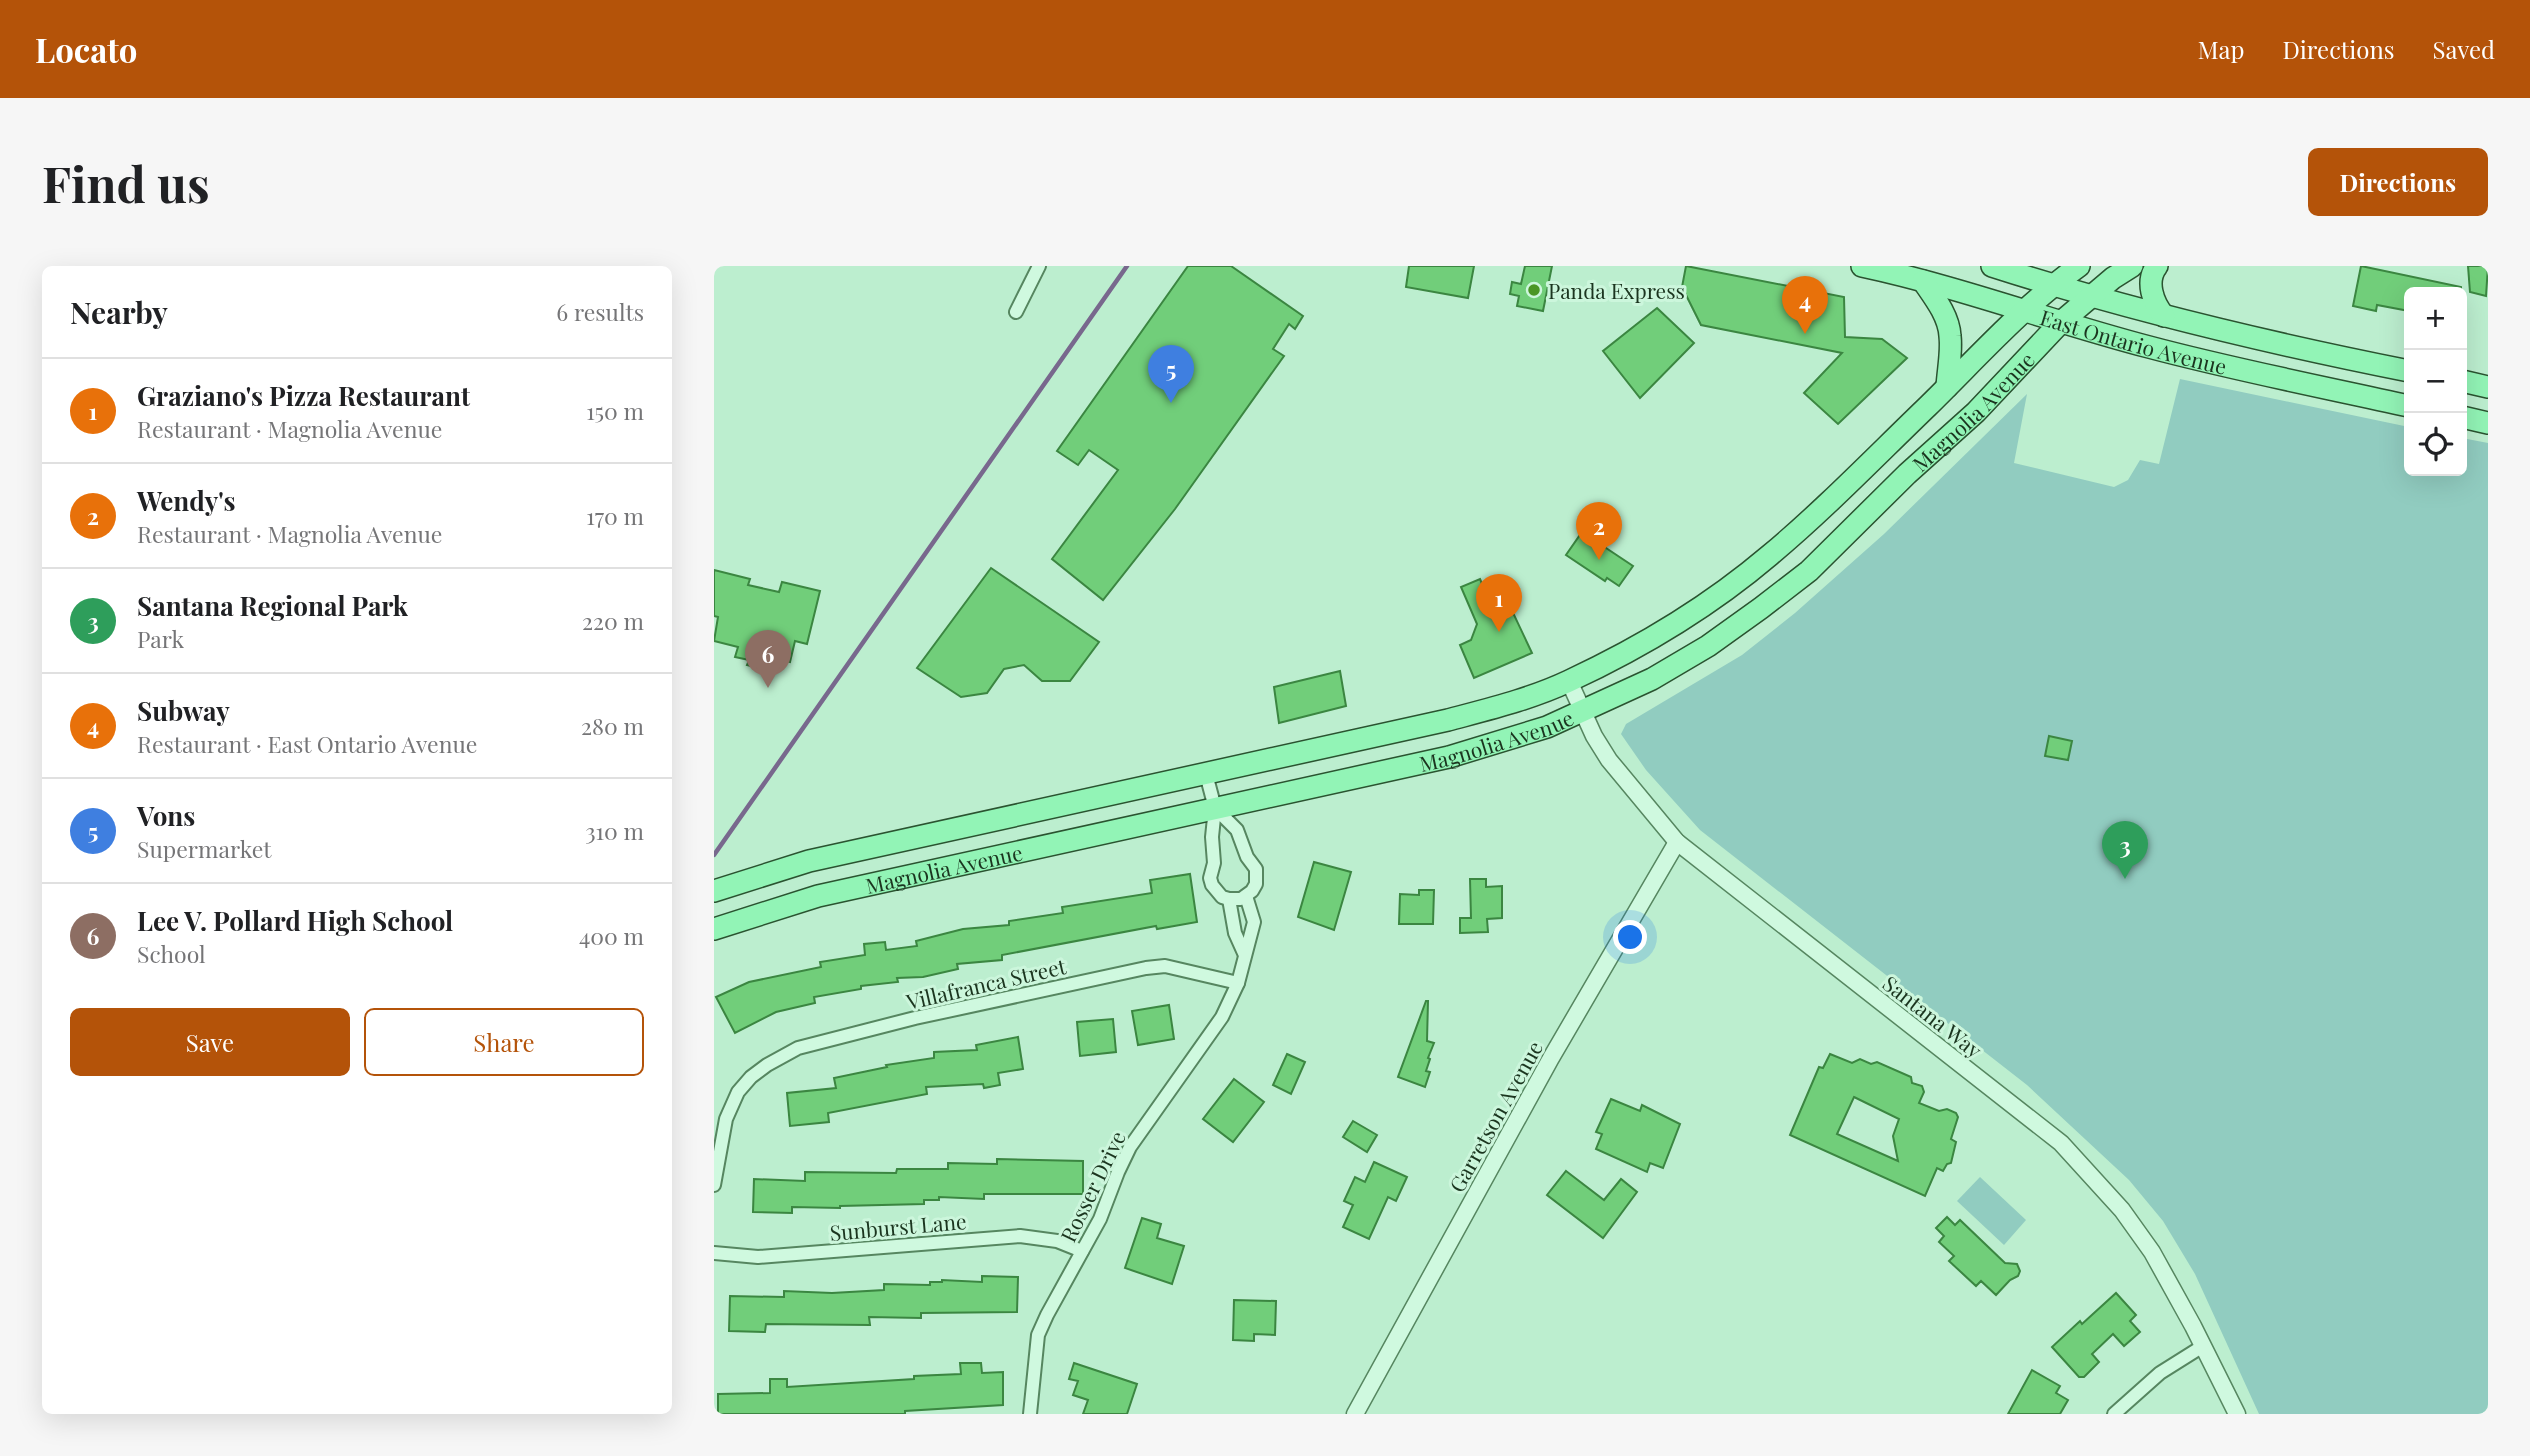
<!DOCTYPE html>
<html lang="en">
<head>
<meta charset="utf-8">
<style>
	:root { --surface:#fff; --page:#f6f6f6; --text:#202124; --muted:#757577; --line:#e0e0e0; --accent:#b45309 }
	body { margin:0; font-family:"Playfair Display",serif; background:var(--page); color:var(--text) }
	.controls { position:absolute; right:21px; top:21px; display:grid; overflow:hidden; border-radius:10px; box-shadow:0 7px 28px #0002 }
	.controls button { width:63px; height:63px; display:grid; place-items:center; padding:0; border:0; border-bottom:2px solid var(--line); background:var(--surface); color:var(--text); font:35px sans-serif }
	.you { position:absolute; left:917px; top:672px; width:24px; height:24px; margin:-18px; border:5px solid #fff; border-radius:50%; background:#1a73e8; box-shadow:0 0 0 10px #1a73e833 }
	.badge { display:grid; place-items:center; width:46px; height:46px; border-radius:50%; background:var(--accent); color:#fff; font-size:23px; font-weight:700 }
	.pin { position:absolute; translate:-50% -58px; filter:drop-shadow(0 2px 4px #0008) }
	.pin::after { content:''; position:absolute; top:37px; width:24px; height:21px; background:inherit; clip-path:polygon(0 0,100% 0,50% 100%) }
	.list { margin:0; padding:0; list-style:none }
	h2 { display:flex; justify-content:space-between; align-items:center; height:91px; margin:0; padding:0 28px; font-size:30px }
	h2 small { font-size:23px; font-weight:400; color:var(--muted) }
	.list li { display:grid; grid-template-columns:46px 1fr auto; gap:21px; align-items:center; box-sizing:border-box; height:105px; padding:0 28px; border-top:2px solid var(--line) }
	.list b { display:block; font-size:26px; white-space:nowrap }
	.list p { margin:0; font-size:23px; white-space:nowrap; color:var(--muted) }
	.list em { font-size:23px; font-style:normal; color:var(--muted) }
	.actions { display:flex; gap:14px; padding:21px 28px }
	.actions a { flex:1; padding:16px 0; border:2px solid var(--accent); border-radius:10px; text-align:center; font-size:24px; color:var(--accent) }
	.actions .main { background:var(--accent); color:#fff }
	.icon { flex:none; width:38px; height:38px; fill:none; stroke:currentColor; stroke-width:2; stroke-linecap:round; stroke-linejoin:round }
	.map { position:relative; flex:none; width:1774px; height:1148px; overflow:hidden; border-radius:10px }
	header { display:flex; align-items:center; gap:42px; box-sizing:border-box; height:98px; padding:0 35px; background:var(--accent); color:#fff }
	header strong { font-size:33px }
	nav { display:flex; gap:38px; margin-inline-start:auto; font-size:24px }
	.intro { display:flex; align-items:center; justify-content:space-between; box-sizing:border-box; height:168px; padding:0 42px }
	h1 { margin:0; font-size:49px }
	.button { padding:18px 32px; border-radius:10px; background:var(--accent); color:#fff; font-size:24px; font-weight:700 }
	main { display:flex; gap:42px; padding:0 42px }
	aside { flex:1; background:var(--surface); border-radius:10px; box-shadow:0 7px 28px #0002 }
	.map>svg:first-child { display:block }
	.green { fill:#91ccc0 }
	.lines { fill:none; stroke-linecap:round; stroke-linejoin:round }
	.stream { stroke:#78688d; stroke-width:4.5 }
	.building { fill:#71ce7a; stroke:#3b8641; stroke-width:2; fill-rule:evenodd }
	.minor-casing { stroke:#568660; stroke-width:16 }
	.tertiary-casing { stroke:#568660; stroke-width:19 }
	.primary-casing { stroke:#2a5330; stroke-width:24 }
	.minor { stroke:#cff9df; stroke-width:12 }
	.tertiary { stroke:#cff9df; stroke-width:16 }
	.primary { stroke:#92f4b6; stroke-width:21 }
	.poi-dot { fill:#4a9625; stroke:#ccf6dc; stroke-width:2.5 }
	.labels { text-anchor:middle; dominant-baseline:central; stroke-width:6; stroke-linejoin:round; paint-order:stroke }
	.poi-label { font-size:21px; fill:#1b351f; stroke:#ccf6dc; text-anchor:start }
	.street-label { font-size:21px; fill:#1b351f; stroke:#ccf6dc }
</style>
</head>
<body>
<header>
<strong>Locato</strong>
<nav><a>Map</a><a>Directions</a><a>Saved</a></nav>
</header>
<div class="intro"><h1>Find us</h1><a class="button">Directions</a></div>
<main>
<aside>
<h2>Nearby<small>6 results</small></h2>
<ul class="list">
<li><span class="badge" style="background:#e8710a">1</span><div><b>Graziano's Pizza Restaurant</b><p>Restaurant · Magnolia Avenue</p></div><em>150 m</em></li>
<li><span class="badge" style="background:#e8710a">2</span><div><b>Wendy's</b><p>Restaurant · Magnolia Avenue</p></div><em>170 m</em></li>
<li><span class="badge" style="background:#2e9e5b">3</span><div><b>Santana Regional Park</b><p>Park</p></div><em>220 m</em></li>
<li><span class="badge" style="background:#e8710a">4</span><div><b>Subway</b><p>Restaurant · East Ontario Avenue</p></div><em>280 m</em></li>
<li><span class="badge" style="background:#3f7fe0">5</span><div><b>Vons</b><p>Supermarket</p></div><em>310 m</em></li>
<li><span class="badge" style="background:#8d6e63">6</span><div><b>Lee V. Pollard High School</b><p>School</p></div><em>400 m</em></li>
</ul>
<div class="actions"><a class="main">Save</a><a>Share</a></div>
</aside>
<div class="map">
<svg width="1774" height="1148" viewBox="0 0 1774 1148">
	<rect width="100%" height="100%" fill="#bceecf"/>
	<!-- green -->
	<g class="green">
		<polygon points="1466,113 1695,161 1695,205 1748,205 1748,172 1774,177 1774,1148 1545,1148 1481,1008 1449,955 1415,914 1313,819 986,564 932,504 907,468 912,458 1028,389 1081,347 1170,268 1313,128 1300,197 1400,221 1414,214 1426,194 1445,198"/>
		<polygon points="1266,911 1312,954 1290,979 1243,935"/>
	</g>
	<g class="lines">
		<!-- stream -->
		<polyline class="stream" points="0,589 413,0"/>
	</g>
	<!-- building -->
	<g class="building">
		<polygon points="474,0 517,0 589,50 581,63 575,58 559,83 570,90 461,243 389,334 338,293 404,204 375,184 364,199 343,185"/>
		<polygon points="695,0 760,0 754,32 692,21"/>
		<polygon points="811,0 838,0 829,45 803,40 805,30 796,28 798,16 807,18"/>
		<polygon points="972,0 1130,31 1131,71 1168,73 1193,92 1124,158 1090,127 1128,87 987,59 968,21"/>
		<polygon points="1647,0 1747,21 1747,26 1695,26 1695,45 1663,39 1662,45 1639,40"/>
		<polygon points="1754,0 1774,0 1772,30 1756,26"/>
		<polygon points="943,42 980,77 926,132 889,85"/>
		<polygon points="868,266 919,300 905,320 893,312 891,315 852,289"/>
		<polygon points="277,302 385,376 356,415 328,415 310,399 290,403 273,427 247,431 203,402"/>
		<polygon points="0,304 36,313 34,319 65,326 68,316 106,325 93,378 81,375 76,396 49,389 46,402 33,399 35,394 21,391 24,381 0,375 4,351 0,350"/>
		<polygon points="766,313 777,340 793,334 818,387 760,412 746,379 757,374 763,358 747,321"/>
		<polygon points="626,405 632,440 565,457 560,421"/>
		<polygon points="1335,470 1358,475 1354,494 1331,490"/>
		<polygon points="600,596 637,606 620,664 584,651"/>
		<polygon points="476,608 483,656 443,663 442,660 288,689 288,694 243,698 244,703 209,711 183,712 184,716 147,720 147,723 100,731 101,737 62,746 21,767 2,731 35,716 107,701 106,696 151,689 150,678 171,676 172,684 203,680 202,675 249,663 295,659 295,655 349,647 348,641 438,627 436,614"/>
		<polygon points="756,613 772,613 772,621 788,620 788,652 773,653 774,666 746,667 746,652 757,652"/>
		<polygon points="705,624 720,624 719,658 685,658 686,628 705,629"/>
		<polygon points="712,735 714,735 713,775 720,777 714,792 716,793 712,805 716,806 711,821 684,811"/>
		<polygon points="455,739 460,773 424,779 418,745"/>
		<polygon points="399,753 402,786 366,790 363,756"/>
		<polygon points="304,771 309,803 284,807 286,819 270,822 269,818 212,821 213,828 114,847 115,856 76,860 73,827 122,822 120,812 173,801 172,799 220,792 220,786 263,784 262,779"/>
		<polygon points="573,788 591,796 577,828 559,819"/>
		<path d="M1116 788 1138 797 1146 793 1157 798 1163 796 1197 811 1198 817 1208 820 1210 826 1205 837 1225 845 1233 843 1242 847 1244 851 1237 873 1242 876 1237 897 1233 898 1229 905 1223 902 1211 930 1076 869 1105 801 1109 802ZM1140 831 1185 853 1179 870 1184 895 1123 868Z"/>
		<polygon points="520,813 550,836 519,876 489,853"/>
		<polygon points="897,833 926,845 928,839 966,858 949,902 936,897 933,906 882,883 888,868 882,866"/>
		<polygon points="639,855 663,869 653,886 629,871"/>
		<polygon points="283,893 369,895 369,928 270,928 270,933 225,931 225,934 210,934 210,938 126,940 126,942 78,941 78,947 39,946 40,913 91,915 91,906 182,907 183,903 234,903 234,897 283,898"/>
		<polygon points="660,896 693,911 682,935 674,931 655,973 629,961 639,939 630,935 641,911 651,916"/>
		<polygon points="852,905 890,934 907,913 923,926 889,972 833,929"/>
		<polygon points="1233,951 1241,959 1246,954 1291,997 1303,998 1306,1005 1304,1010 1296,1014 1282,1029 1267,1015 1262,1020 1235,995 1240,990 1225,976 1230,970 1222,962"/>
		<polygon points="428,952 447,958 443,972 470,980 458,1018 411,1002"/>
		<polygon points="268,1010 304,1011 303,1046 207,1047 207,1052 155,1051 156,1059 52,1058 51,1066 15,1065 16,1030 70,1031 70,1025 118,1027 170,1024 170,1018 216,1019 216,1016 228,1016 228,1014 268,1016"/>
		<polygon points="1402,1027 1422,1049 1416,1055 1426,1066 1410,1080 1399,1068 1378,1088 1385,1096 1370,1111 1365,1111 1338,1081 1366,1055 1368,1058"/>
		<polygon points="520,1034 562,1035 561,1069 540,1068 540,1075 519,1074"/>
		<polygon points="246,1097 267,1097 268,1107 289,1106 289,1139 191,1145 191,1148 4,1148 4,1128 56,1127 56,1113 73,1113 73,1121 200,1113 200,1110 247,1108"/>
		<polygon points="360,1097 423,1118 413,1148 369,1148 374,1134 359,1129 364,1115 355,1113"/>
		<polygon points="1318,1104 1346,1120 1342,1127 1354,1134 1346,1148 1294,1148"/>
	</g>
	<g class="lines">
		<defs>
			<g id="minor">
				<polyline points="302,46 325,0"/>
				<polyline points="492,508 501,542 498,571 500,597 496,612 498,619 508,631 515,633 527,633 538,625 542,618 542,603 533,591 523,564 501,542"/>
				<polyline points="515,633 521,667 530,687"/>
				<polyline points="0,919 12,853 24,826 37,811 53,799 84,782 201,752 432,702 451,700 524,717"/>
				<polyline points="0,987 44,991 306,970 343,975 368,985"/>
				<polyline points="316,1148 324,1069 333,1049 386,953 404,906 416,881 508,751 524,717 540,656 532,630"/>
				<polyline points="1400,1148 1446,1107 1489,1080"/>
			</g>
			<g id="tertiary">
				<polyline points="855,415 880,470 895,494 963,576 1347,877 1408,944 1438,986 1479,1060 1523,1148"/>
				<polyline points="641,1148 837,792 963,576"/>
			</g>
			<g id="primary">
				<path id="s1" d="M1148 0C1246 21 1339 56 1435 81 1521 104 1609 121 1695 140"/>
				<path d="M1278 0C1415 44 1554 77 1695 105"/>
				<path d="M1443 0C1431 15 1439 37 1450 50"/>
				<path d="M1209 15C1220 31 1235 50 1236 70 1238 86 1234 104 1233 121"/>
				<polyline points="1748,115 1774,121"/>
				<polyline points="1748,151 1774,157"/>
				<path d="M0 625 95 595 734 454C775 443 817 433 855 415 926 382 996 340 1056 289 1111 243 1162 190 1214 140 1263 92 1309 40 1365 0"/>
				<path id="s2" d="M0 663 104 630 735 491 833 461 938 413 994 380 1047 342 1095 305 1193 208 1262 146 1346 57 1399 12 1418 0"/>
			</g>
		</defs>
		<!-- minor casing -->
		<use href="#minor" class="minor-casing"/>
		<!-- tertiary casing -->
		<use href="#tertiary" class="tertiary-casing"/>
		<!-- primary casing -->
		<use href="#primary" class="primary-casing"/>
		<!-- minor -->
		<use href="#minor" class="minor"/>
		<!-- tertiary -->
		<use href="#tertiary" class="tertiary"/>
		<!-- primary -->
		<use href="#primary" class="primary"/>
	</g>
	<!-- markers -->
	<circle class="poi-dot" cx="820" cy="24" r="7"/>
	<g class="labels">
		<!-- poi labels -->
		<g class="poi-label">
			<text x="834" y="24">Panda Express</text>
		</g>
		<!-- street labels -->
		<g class="street-label">
			<text stroke="none"><textPath href="#s1" startOffset="282">East Ontario Avenue</textPath></text>
			<text stroke="none"><textPath href="#s2" startOffset="1393">Magnolia Avenue</textPath></text>
			<text stroke="none"><textPath href="#s2" startOffset="805">Magnolia Avenue</textPath></text>
			<text stroke="none"><textPath href="#s2" startOffset="238">Magnolia Avenue</textPath></text>
			<text transform="translate(272 717) rotate(-13)">Villafranca Street</text>
			<text transform="translate(1219 750) rotate(38)">Santana Way</text>
			<text transform="translate(781 850) rotate(-61)">Garretson Avenue</text>
			<text transform="translate(378 920) rotate(-64)">Rosser Drive</text>
			<text transform="translate(184 960) rotate(-5)">Sunburst Lane</text>
		</g>
	</g>
</svg>
<div class="controls">
<button>+</button>
<button>−</button>
<button><svg class="icon" aria-label="locate" viewBox="0 0 24 24"><circle cx="12" cy="12" r="6"/><path d="M12 2v4M12 18v4M2 12h4M18 12h4"/></svg></button>
</div>
<div class="you"></div>
<div class="pin badge" style="left:785px;top:366px;background:#e8710a">1</div>
<div class="pin badge" style="left:885px;top:294px;background:#e8710a">2</div>
<div class="pin badge" style="left:1411px;top:613px;background:#2e9e5b">3</div>
<div class="pin badge" style="left:1091px;top:68px;background:#e8710a">4</div>
<div class="pin badge" style="left:457px;top:137px;background:#3f7fe0">5</div>
<div class="pin badge" style="left:54px;top:422px;background:#8d6e63">6</div>
</div>
</main>
</body>
</html>
